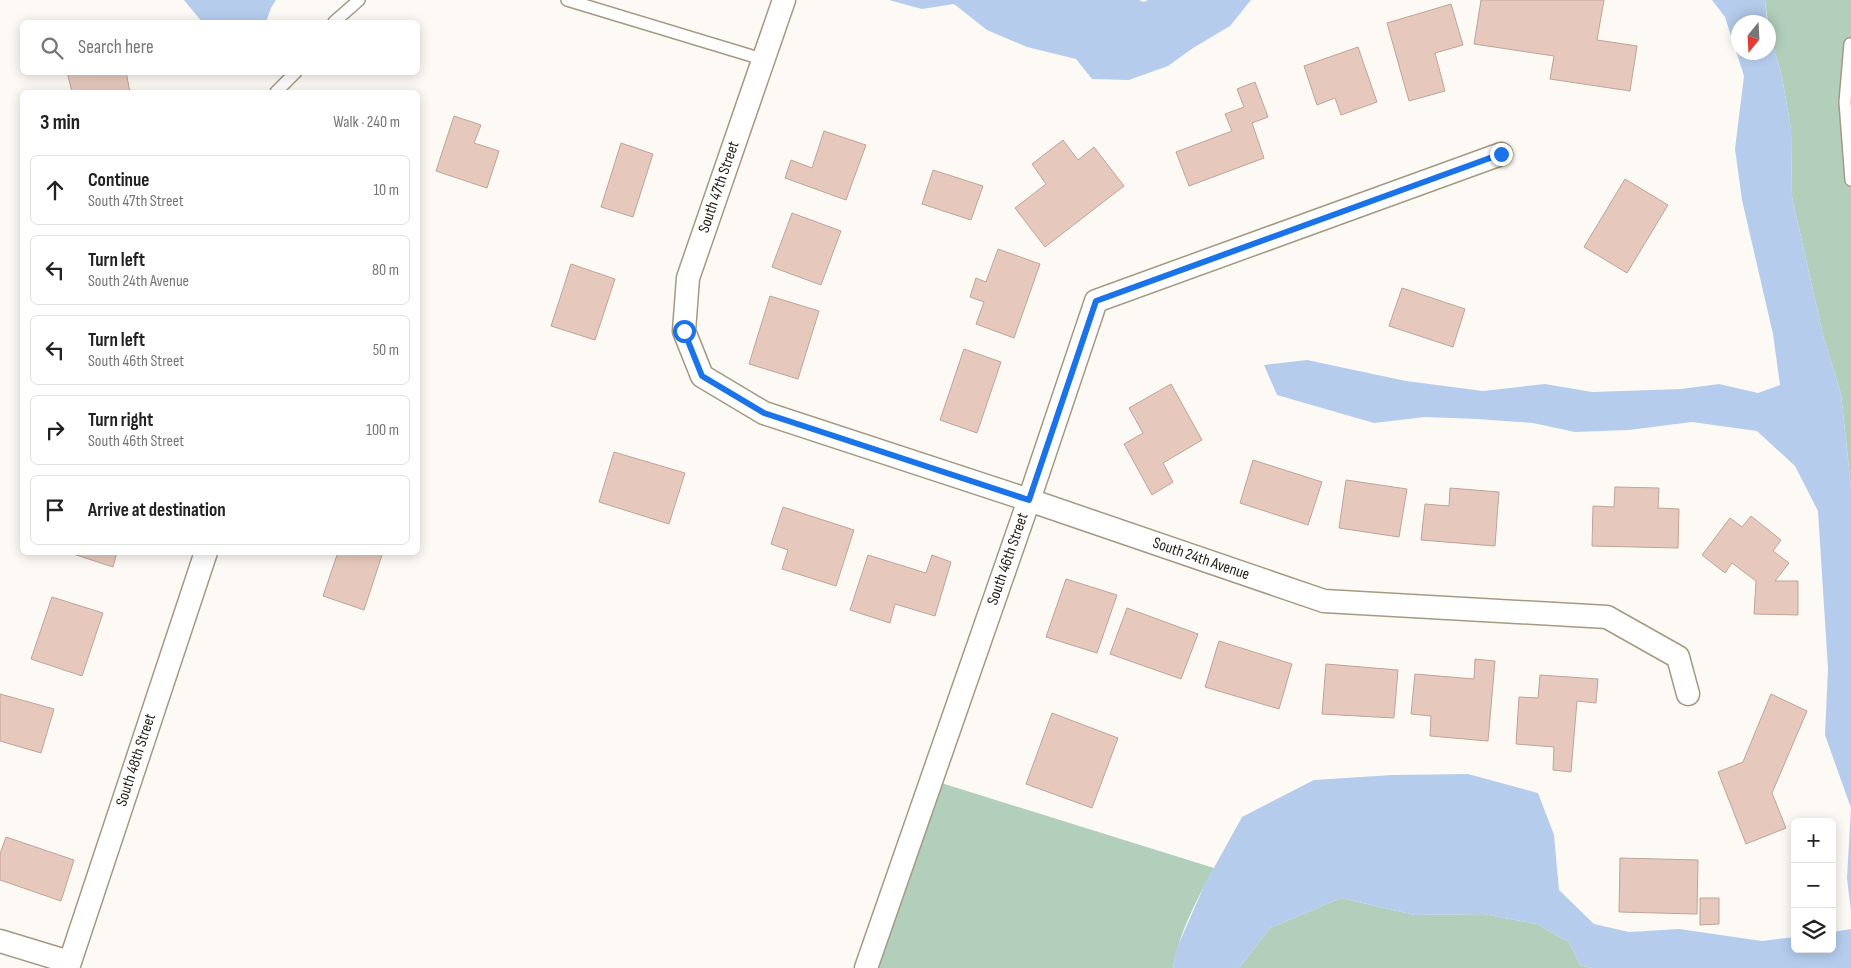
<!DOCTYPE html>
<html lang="en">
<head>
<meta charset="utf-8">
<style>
	:root { --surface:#fff; --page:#f6f6f6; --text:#222; --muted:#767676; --line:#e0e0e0 }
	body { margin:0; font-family:"Sofia Sans Condensed",sans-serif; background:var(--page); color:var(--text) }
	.controls { position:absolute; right:15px; bottom:15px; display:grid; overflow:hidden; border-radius:8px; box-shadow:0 2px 12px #0003 }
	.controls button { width:45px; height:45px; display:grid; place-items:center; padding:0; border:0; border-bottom:1px solid var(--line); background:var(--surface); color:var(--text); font:25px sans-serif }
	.compass { position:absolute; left:1731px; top:15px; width:45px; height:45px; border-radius:50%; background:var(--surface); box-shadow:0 2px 12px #0003; rotate:198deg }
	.stop { position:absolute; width:15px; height:15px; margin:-11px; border:4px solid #1a73e8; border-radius:50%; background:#fff }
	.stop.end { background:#1a73e8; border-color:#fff; box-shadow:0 1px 5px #0008 }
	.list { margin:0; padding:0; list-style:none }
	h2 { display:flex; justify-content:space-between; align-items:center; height:65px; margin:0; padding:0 20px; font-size:21px }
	h2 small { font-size:16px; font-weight:400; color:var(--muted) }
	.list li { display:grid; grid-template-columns:32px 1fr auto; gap:15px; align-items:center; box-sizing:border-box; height:70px; margin:0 10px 10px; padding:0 10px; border:1px solid var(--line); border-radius:8px }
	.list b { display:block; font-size:19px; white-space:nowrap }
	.list p { margin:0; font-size:16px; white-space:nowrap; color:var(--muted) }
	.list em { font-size:16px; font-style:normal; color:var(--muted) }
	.icon { flex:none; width:28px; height:28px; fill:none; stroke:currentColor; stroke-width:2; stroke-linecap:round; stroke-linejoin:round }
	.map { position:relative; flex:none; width:1851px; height:968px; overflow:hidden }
	.search { position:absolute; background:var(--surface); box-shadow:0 2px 12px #0003; left:20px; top:20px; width:400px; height:55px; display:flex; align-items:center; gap:12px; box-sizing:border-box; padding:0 18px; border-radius:8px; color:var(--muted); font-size:19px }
	.panel { position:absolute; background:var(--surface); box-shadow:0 2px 12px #0003; left:20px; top:90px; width:400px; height:465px; border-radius:8px }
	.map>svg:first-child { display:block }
	.green { fill:#b2cfbc }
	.water { fill:#b5cced }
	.building { fill:#e6c9bc; stroke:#bfa396 }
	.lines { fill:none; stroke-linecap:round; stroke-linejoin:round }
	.lane-casing { stroke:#a69981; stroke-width:14 }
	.street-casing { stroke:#a69981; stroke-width:25 }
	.lane { stroke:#fff; stroke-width:11 }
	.street { stroke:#fff; stroke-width:22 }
	.route { stroke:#1a73e8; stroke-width:6 }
	.labels { text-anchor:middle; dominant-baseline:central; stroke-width:4.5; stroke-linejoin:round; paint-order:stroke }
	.street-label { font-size:16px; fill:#241f15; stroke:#fff }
</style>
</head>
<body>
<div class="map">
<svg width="1851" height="968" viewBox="0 0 1851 968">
	<rect width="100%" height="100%" fill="#fdfaf5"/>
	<!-- green -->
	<g class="green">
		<polygon points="1765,0 1851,0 1851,487 1841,394 1823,335 1792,197 1791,129 1782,77 1769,31"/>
		<path d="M935 781 1214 868C1198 897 1178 935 1173 968H872Z"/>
		<polygon points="1341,898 1415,915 1483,914 1537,924 1569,942 1580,965 1591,968 1239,968 1270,928"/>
	</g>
	<!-- water -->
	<g class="water">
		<polygon points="184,0 276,0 271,8 266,22 202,22"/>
		<polygon points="889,0 1139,0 1144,2 1148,0 1251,0 1230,26 1193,48 1168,66 1129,80 1092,79 1076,59 1027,47 987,30 954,4 922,9"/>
		<polygon points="1712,0 1765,0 1767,22 1738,22 1738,52 1768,52 1769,31 1782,77 1791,129 1792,197 1823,335 1841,394 1851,487 1851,912 1847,878 1851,808 1825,735 1828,669 1818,511 1795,466 1757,431 1692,422 1629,430 1575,432 1533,423 1477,419 1425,417 1374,423 1277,395 1264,365 1307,360 1406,381 1483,391 1545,384 1592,392 1681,389 1719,384 1758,393 1780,385 1773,334 1742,200 1735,149 1744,76 1725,17"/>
		<polygon points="1468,774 1538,793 1554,835 1559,890 1594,924 1629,932 1679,929 1762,941 1795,937 1795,949 1832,949 1832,932 1851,929 1851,968 1591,968 1580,965 1569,942 1537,924 1483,914 1415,915 1341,898 1270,928 1239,968 1173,968 1176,950 1205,884 1242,817 1314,780 1392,775"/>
	</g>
	<!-- building -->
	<g class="building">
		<polygon points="1481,0 1604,0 1597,40 1637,46 1630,91 1550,79 1554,56 1474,44"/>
		<polygon points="1451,4 1463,45 1435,53 1445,91 1409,101 1387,23"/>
		<polygon points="1358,47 1377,102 1341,115 1335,98 1317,105 1304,66"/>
		<polygon points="67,72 126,72 130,92 72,92"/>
		<polygon points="1255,82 1268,117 1252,123 1264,158 1189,186 1176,152 1232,131 1225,114 1244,107 1237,89"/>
		<polygon points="454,116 481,125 474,143 499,151 487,188 436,171"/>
		<polygon points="824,131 866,145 846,200 785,178 791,160 812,168"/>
		<polygon points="1063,140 1078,160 1094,147 1124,186 1045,247 1015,208 1046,184 1032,164"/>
		<polygon points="621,143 653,154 633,217 601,207"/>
		<polygon points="933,170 983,186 971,220 922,204"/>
		<polygon points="1625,179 1668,205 1627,273 1584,247"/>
		<polygon points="792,213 841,231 821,285 772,267"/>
		<polygon points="998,249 1040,264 1014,338 976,324 984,302 970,297 976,278 986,282"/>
		<polygon points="571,264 615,279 595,340 551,326"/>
		<polygon points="1402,288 1465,309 1453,347 1389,326"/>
		<polygon points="770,296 819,311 798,379 749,364"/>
		<polygon points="964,349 1001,362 977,433 940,420"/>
		<polygon points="1171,384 1202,440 1163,463 1173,482 1152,495 1124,444 1143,433 1129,408"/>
		<polygon points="614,452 685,473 669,524 599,502"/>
		<polygon points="1253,460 1322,482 1308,525 1240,503"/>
		<polygon points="1346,480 1407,489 1399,537 1339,528"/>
		<polygon points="1615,487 1659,488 1658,508 1679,509 1678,548 1592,546 1593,506 1614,507"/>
		<polygon points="1450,488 1499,492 1495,546 1421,540 1425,504 1449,506"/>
		<polygon points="783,507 854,530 836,586 782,569 788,550 771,544"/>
		<polygon points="1751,516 1781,540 1773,551 1789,563 1775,581 1798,581 1798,615 1754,614 1756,581 1732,563 1725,573 1702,555 1730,518 1742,527"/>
		<polygon points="67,552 117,552 113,567"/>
		<polygon points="338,552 383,552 364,610 323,596"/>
		<polygon points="868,555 926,573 932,555 951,562 935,616 895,604 890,623 850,610"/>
		<polygon points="1066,579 1117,595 1097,653 1046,637"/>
		<polygon points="52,597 103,613 82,676 31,659"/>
		<polygon points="1127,608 1198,634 1181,679 1110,654"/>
		<polygon points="1219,641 1292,664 1279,709 1205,687"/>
		<polygon points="1475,659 1495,661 1488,741 1430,736 1431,716 1411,714 1415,674 1474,679"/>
		<polygon points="1326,664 1398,670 1394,718 1322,714"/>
		<polygon points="1540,675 1598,679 1596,703 1577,701 1571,772 1553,770 1554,747 1516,744 1519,697 1538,698"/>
		<polygon points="0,694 54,709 41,753 0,741"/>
		<polygon points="1771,694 1807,711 1772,793 1786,828 1746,844 1718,772 1743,762"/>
		<polygon points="1052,713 1118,738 1092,808 1026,784"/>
		<polygon points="6,837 74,860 61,901 0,880 0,854"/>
		<polygon points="1620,858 1698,860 1697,914 1619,912"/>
		<polygon points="1700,898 1719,898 1719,924 1700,925"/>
	</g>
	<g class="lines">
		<defs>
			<g id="lane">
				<polyline points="567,0 762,59"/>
				<polyline points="334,22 359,0"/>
				<polyline points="1850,44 1845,102 1851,180"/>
				<polyline points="276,92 296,72"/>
			</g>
			<g id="street">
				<polyline points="784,0 688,278 684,331 702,376 764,413 1029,500 1324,601 1607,617 1678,657 1688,694"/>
				<polyline points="0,941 69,962"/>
				<polyline points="68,968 206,552"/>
				<polyline points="866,968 1029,500 1096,301 1501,154"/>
			</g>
		</defs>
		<!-- lane casing -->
		<use href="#lane" class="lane-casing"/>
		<!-- street casing -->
		<use href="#street" class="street-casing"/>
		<!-- lane -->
		<use href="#lane" class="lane"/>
		<!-- street -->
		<use href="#street" class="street"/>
	</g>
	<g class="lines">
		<!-- route -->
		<polyline class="route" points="684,331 702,376 764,413 1029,500 1096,301 1501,154"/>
	</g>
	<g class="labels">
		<!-- street labels -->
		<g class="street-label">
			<text transform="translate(719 187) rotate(-71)">South 47th Street</text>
			<text transform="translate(1008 559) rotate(-71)">South 46th Street</text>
			<text transform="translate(1201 559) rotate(19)">South 24th Avenue</text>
			<text transform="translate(136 760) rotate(-72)">South 48th Street</text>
		</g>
	</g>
</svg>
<div class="controls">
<button>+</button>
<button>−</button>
<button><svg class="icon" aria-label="layers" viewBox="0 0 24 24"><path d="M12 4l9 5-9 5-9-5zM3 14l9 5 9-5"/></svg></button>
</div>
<svg class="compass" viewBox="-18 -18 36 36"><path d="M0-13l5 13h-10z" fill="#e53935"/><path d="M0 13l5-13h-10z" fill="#767676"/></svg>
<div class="stop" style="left:684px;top:331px"></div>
<div class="stop end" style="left:1501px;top:154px"></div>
<div class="search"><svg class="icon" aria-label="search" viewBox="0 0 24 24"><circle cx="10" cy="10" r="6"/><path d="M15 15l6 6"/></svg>Search here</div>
<section class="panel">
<h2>3 min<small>Walk · 240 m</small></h2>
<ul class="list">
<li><svg class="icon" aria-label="ahead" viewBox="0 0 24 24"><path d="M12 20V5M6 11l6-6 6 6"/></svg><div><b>Continue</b><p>South 47th Street</p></div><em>10 m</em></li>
<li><svg class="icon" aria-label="left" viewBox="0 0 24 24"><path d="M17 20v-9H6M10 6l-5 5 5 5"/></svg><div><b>Turn left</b><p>South 24th Avenue</p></div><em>80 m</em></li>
<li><svg class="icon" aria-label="left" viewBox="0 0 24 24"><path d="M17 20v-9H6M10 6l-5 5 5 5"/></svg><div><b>Turn left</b><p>South 46th Street</p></div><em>50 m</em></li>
<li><svg class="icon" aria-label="right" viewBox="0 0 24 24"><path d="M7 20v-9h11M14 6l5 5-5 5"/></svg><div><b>Turn right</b><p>South 46th Street</p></div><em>100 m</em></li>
<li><svg class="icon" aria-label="arrive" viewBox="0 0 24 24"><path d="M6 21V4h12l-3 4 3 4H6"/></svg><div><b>Arrive at destination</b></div></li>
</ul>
</section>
</div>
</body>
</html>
